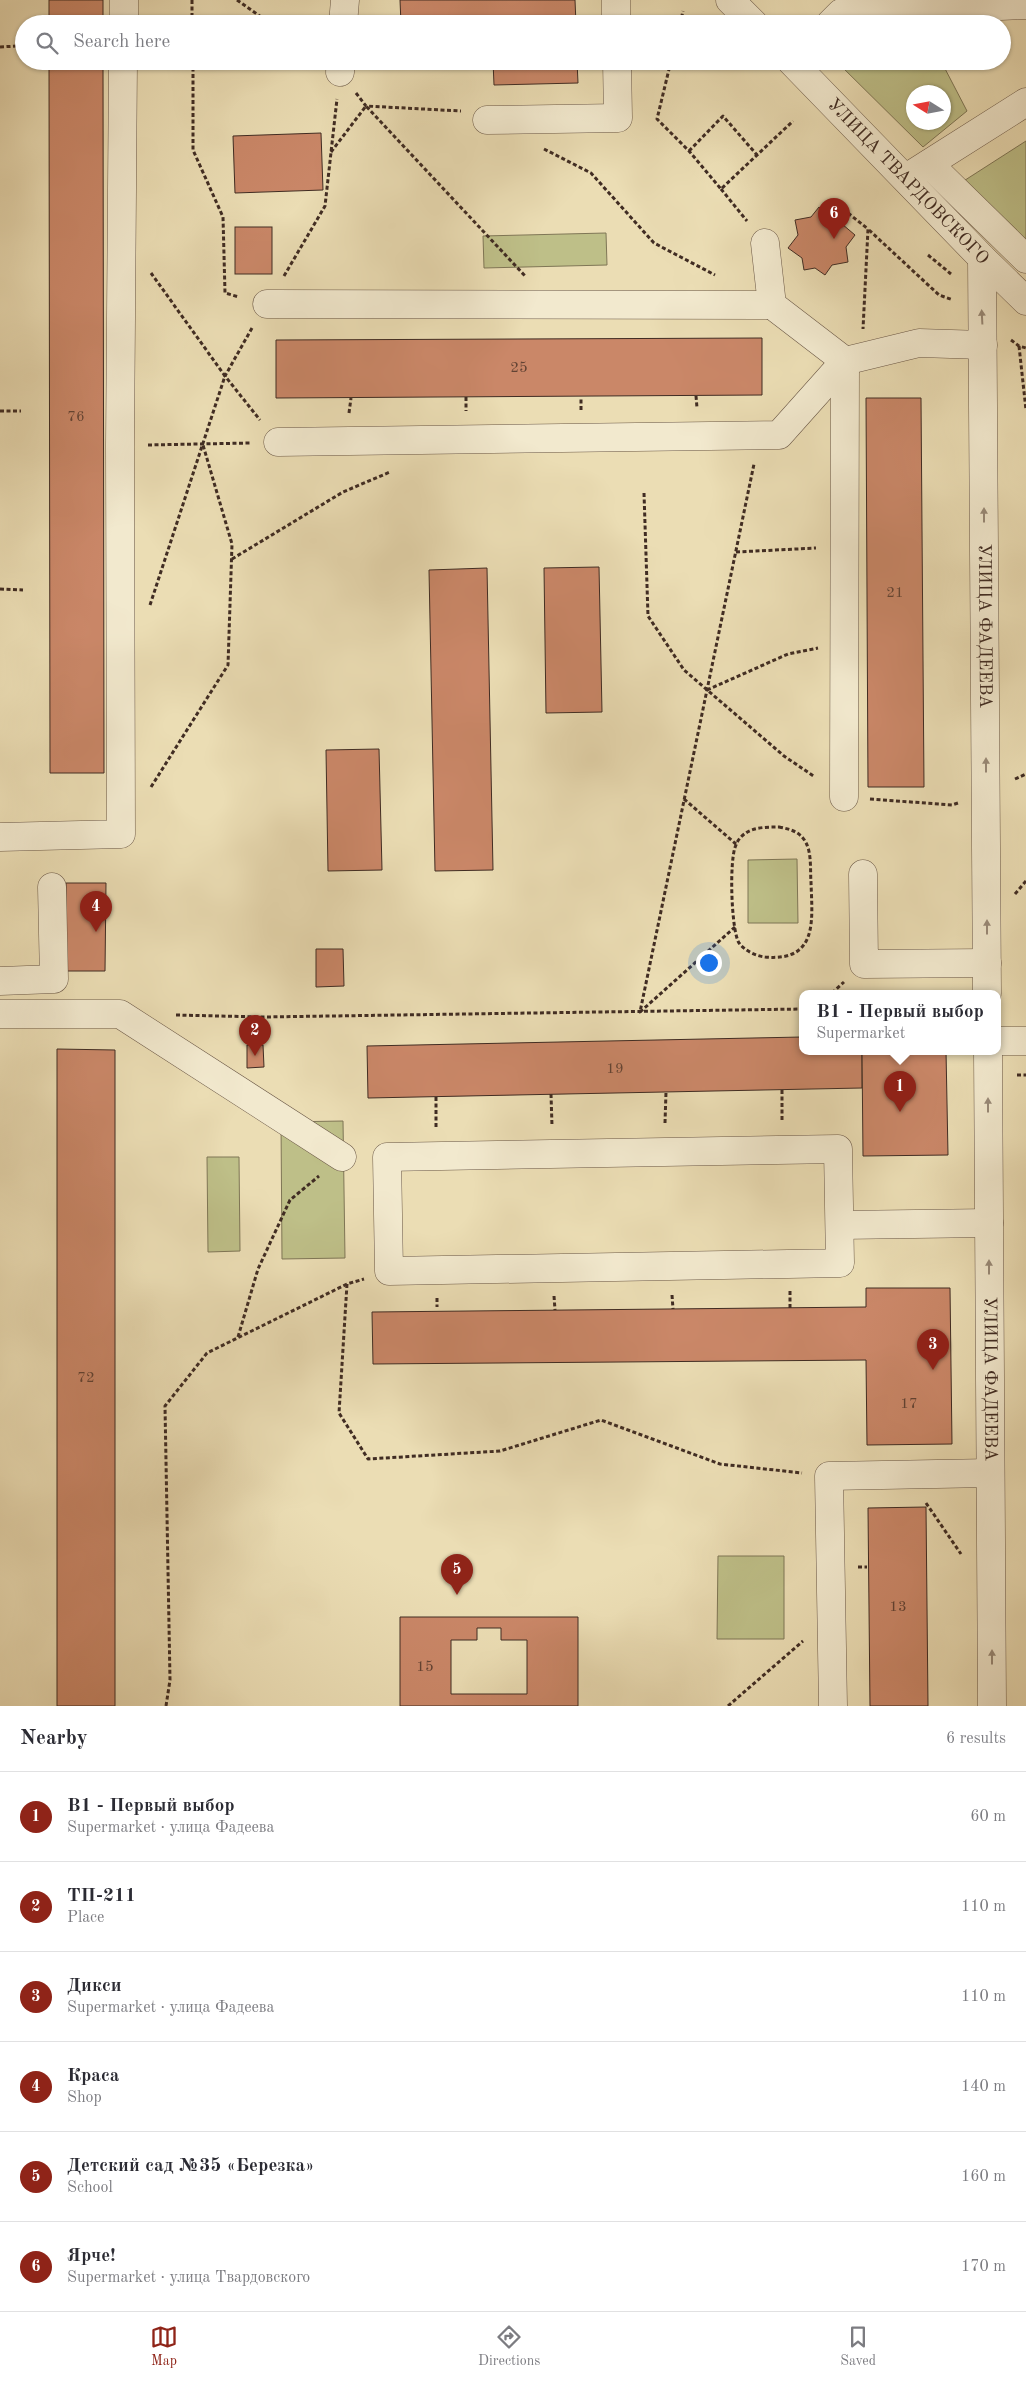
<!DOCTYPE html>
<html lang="en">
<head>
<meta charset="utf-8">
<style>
	:root { --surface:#fff; --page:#f2f2f3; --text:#2b2b33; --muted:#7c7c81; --line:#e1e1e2; --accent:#8f2418 }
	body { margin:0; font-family:"Old Standard TT",serif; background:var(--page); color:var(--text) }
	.compass { position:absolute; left:906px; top:85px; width:45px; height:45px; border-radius:50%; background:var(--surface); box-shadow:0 1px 4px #0004; rotate:281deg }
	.you { position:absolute; left:708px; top:962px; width:18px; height:18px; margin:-12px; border:4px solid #fff; border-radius:50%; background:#1a73e8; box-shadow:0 0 0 8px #1a73e833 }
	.badge { display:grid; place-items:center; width:32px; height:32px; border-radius:50%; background:var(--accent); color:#fff; font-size:16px; font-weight:700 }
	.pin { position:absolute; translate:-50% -41px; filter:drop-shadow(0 1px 2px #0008) }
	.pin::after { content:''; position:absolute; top:26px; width:18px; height:15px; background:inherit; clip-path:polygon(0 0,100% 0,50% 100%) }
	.popup { position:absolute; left:799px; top:990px; width:202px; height:65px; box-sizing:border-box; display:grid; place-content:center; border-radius:10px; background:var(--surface); filter:drop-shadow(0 1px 4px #0005); font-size:16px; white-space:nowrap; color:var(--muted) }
	.popup b { font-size:19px; color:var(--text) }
	.popup::after { content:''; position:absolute; left:50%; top:100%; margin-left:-10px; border:10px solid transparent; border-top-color:var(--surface) }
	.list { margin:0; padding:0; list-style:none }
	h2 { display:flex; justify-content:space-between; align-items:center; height:65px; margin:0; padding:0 20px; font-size:21px }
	h2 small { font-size:16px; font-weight:400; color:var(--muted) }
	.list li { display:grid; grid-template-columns:32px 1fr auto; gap:15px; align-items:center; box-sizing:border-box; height:90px; padding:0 20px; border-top:1px solid var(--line) }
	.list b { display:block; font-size:19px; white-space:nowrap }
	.list p { margin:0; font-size:16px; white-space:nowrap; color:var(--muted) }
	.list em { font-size:16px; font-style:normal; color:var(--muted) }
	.icon { flex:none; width:28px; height:28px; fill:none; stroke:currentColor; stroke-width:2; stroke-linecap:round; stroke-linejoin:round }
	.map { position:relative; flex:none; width:1026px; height:1706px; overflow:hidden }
	.search { position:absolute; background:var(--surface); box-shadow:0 1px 4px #0004; left:15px; right:15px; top:15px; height:55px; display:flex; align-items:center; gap:12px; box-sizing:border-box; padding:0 18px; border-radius:28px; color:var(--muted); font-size:19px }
	.sheet { height:605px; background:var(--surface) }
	nav { display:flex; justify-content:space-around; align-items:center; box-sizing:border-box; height:70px; border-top:1px solid var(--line); background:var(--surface); font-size:14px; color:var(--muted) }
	nav a { display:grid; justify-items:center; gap:2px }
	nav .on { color:var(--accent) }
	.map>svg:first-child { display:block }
	.green { fill:#bebf88; stroke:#7f7656; fill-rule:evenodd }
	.building { fill:#ca8768; stroke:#402c23; fill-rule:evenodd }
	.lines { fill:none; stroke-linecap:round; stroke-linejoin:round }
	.minor-casing { stroke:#6b5847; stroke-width:29 }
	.path { stroke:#402c23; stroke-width:3; stroke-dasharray:4 2.5; stroke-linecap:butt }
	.minor { stroke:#f2e9ce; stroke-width:28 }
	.oneway { fill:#998a78 }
	.labels { text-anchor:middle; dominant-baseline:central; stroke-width:5; stroke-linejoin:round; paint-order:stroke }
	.number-label { font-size:15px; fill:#624334 }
	.street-label { font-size:18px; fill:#402c23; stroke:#f2e9ce }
</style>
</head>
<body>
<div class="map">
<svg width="1026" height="1706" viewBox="0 0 1026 1706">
	<rect width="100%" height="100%" fill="#ebddb4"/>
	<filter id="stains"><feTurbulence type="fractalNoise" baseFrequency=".004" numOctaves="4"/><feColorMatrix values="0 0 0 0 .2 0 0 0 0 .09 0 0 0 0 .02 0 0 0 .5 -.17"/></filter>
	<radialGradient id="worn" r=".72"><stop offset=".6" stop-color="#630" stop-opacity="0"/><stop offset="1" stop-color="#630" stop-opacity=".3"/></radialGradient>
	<!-- green -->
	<g class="green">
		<path d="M836 61H941L967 111 923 147ZM944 92V122H914V92Z"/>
		<polygon points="1026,141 1026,252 959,184"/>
		<polygon points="606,233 607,265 484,268 483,236"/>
		<polygon points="797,859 798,923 748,923 748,860"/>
		<polygon points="343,1121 345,1258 282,1259 281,1122"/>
		<polygon points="207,1157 239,1157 240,1251 208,1252"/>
		<polygon points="718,1556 784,1556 784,1639 717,1639"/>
	</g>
	<!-- building -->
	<g class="building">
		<rect x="49" y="0" width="54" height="24"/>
		<polygon points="400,0 575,0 576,24 401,24"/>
		<polygon points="49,61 103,61 104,773 50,773"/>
		<polygon points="493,61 577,61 578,83 494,85"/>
		<polygon points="321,133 323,190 235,193 233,136"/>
		<polygon points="819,207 828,214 839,212 842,224 855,235 846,247 848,262 832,265 825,275 815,268 804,270 802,258 788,248 798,235 795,220 811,217"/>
		<rect x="235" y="227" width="37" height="47"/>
		<polygon points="762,338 762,395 276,398 276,340"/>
		<polygon points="866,398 921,398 924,787 868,787"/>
		<polygon points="599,567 602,712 546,713 544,568"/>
		<polygon points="487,568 493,870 435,871 429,570"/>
		<polygon points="379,749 382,870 328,871 326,750"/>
		<polygon points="66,883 106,883 105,971 66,971"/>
		<polygon points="316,949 343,949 344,986 316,987"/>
		<polygon points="802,1037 802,1051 862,1051 862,1088 368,1098 367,1046"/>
		<polygon points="247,1045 263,1045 264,1067 247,1068"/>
		<polygon points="57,1049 115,1050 115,1706 57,1706"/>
		<polygon points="862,1051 946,1051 948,1155 863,1156"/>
		<polygon points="866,1288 950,1288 952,1444 867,1445 866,1360 373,1364 372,1312 866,1307"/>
		<polygon points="926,1507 928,1706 870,1706 868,1508"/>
		<path d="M400 1617H578V1706H400ZM477 1628H501V1640H527V1694H451V1640H477Z"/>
	</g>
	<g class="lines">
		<defs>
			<g id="minor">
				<polyline points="616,0 616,24"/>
				<polyline points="730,0 754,24"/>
				<polyline points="124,24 124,0"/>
				<polyline points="343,24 345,0"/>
				<polyline points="830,24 841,13 1026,5"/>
				<path id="s1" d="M791 61 982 258 1026 301"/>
				<polyline points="340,72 341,61"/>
				<polyline points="487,120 618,118 617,61"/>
				<polyline points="929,164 1026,259"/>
				<polyline points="906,178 1026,102"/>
				<polyline points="765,243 772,305 845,361 844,797"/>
				<path id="s2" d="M982 258 987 993"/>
				<polyline points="267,304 772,305"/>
				<polyline points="278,442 779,435 845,361 919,343 983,345"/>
				<polyline points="0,837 121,834 120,446 123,61"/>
				<polyline points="863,874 864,964 987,963"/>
				<polyline points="0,981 54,979 52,887"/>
				<polyline points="0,1014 120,1014 342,1157"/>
				<polyline points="998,1041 1026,1041"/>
				<path id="s3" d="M988 1051 992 1706"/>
				<polygon points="838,1149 840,1263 389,1271 387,1157"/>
				<polyline points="840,1225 989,1223"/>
				<polyline points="833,1706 829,1476 990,1473"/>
			</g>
		</defs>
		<!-- minor casing -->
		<use href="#minor" class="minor-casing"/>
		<!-- path -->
		<g class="path">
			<polyline points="192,0 192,24"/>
			<polyline points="237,0 271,24"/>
			<polyline points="680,24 683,11"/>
			<polyline points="0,47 17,46"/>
			<polyline points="193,61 193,150 223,217 225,293 239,297"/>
			<polyline points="671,61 657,119 689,151 721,189 793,121"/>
			<polyline points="356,93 366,106 461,111"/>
			<polyline points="544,149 591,173 654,243 715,275"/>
			<polyline points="689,151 723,116 757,155"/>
			<polyline points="331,152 366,106 526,277"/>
			<polyline points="721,189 747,221"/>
			<polyline points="848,213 868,229 863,329"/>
			<polyline points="869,230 939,295 953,300"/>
			<polyline points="928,255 951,274"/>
			<polyline points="284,276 325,206 337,99"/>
			<polyline points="252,328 225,376 260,420"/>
			<polyline points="1011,340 1019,346 1026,348"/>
			<polyline points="1019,346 1026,410"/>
			<polyline points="696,396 697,408"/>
			<polyline points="466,397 466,411"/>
			<polyline points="581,410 581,397"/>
			<polyline points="0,411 21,411"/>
			<polyline points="349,413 351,398"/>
			<polyline points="148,445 250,443"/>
			<polyline points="644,493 648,616 684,670 784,756 815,777"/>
			<polyline points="736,552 816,548"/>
			<polyline points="232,559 343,492 390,472"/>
			<polyline points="0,589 23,590"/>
			<polyline points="150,605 225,376 151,273"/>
			<polyline points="707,690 788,654 818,648"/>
			<polyline points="1015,779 1026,774"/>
			<polyline points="151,787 228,665 232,544 203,445"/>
			<polyline points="684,799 736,844"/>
			<polyline points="870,799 952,805 958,803"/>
			<path d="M779 827C789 829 799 831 805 841 812 852 810 870 811 882 812 919 819 962 765 957 756 956 745 951 739 943 731 930 729 858 736 845 737 841 742 835 746 833 754 827 768 827 779 827Z"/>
			<polyline points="1015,894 1026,881"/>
			<polyline points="735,927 640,1012 754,464"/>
			<polyline points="832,993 844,982"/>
			<polyline points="176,1015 263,1017 802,1009"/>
			<polyline points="1017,1075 1026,1075"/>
			<polyline points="782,1090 782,1122"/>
			<polyline points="551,1094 552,1126"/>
			<polyline points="436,1097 436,1128"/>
			<polyline points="665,1123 666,1092"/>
			<polyline points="347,1284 339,1413 368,1459 500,1451 601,1420 720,1464 802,1473"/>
			<polyline points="790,1291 790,1308"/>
			<polyline points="672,1295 673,1309"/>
			<polyline points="554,1296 555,1310"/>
			<polyline points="437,1298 437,1307"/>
			<polyline points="238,1337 258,1269 290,1200 319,1176"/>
			<polyline points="926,1503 961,1554"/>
			<polyline points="858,1567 867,1567"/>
			<polyline points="166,1706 170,1680 165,1406 207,1353 347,1284 364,1279"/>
			<polyline points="728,1706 803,1641"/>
		</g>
		<!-- minor -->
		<use href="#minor" class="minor"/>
	</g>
	<!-- one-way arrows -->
	<defs><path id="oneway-solid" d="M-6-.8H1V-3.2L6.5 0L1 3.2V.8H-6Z" transform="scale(1.25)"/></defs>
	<g class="oneway">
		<use href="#oneway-solid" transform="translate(982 317) rotate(-93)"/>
		<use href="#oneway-solid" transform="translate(984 515) rotate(-90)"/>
		<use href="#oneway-solid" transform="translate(986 765) rotate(-90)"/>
		<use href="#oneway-solid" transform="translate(987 927) rotate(-90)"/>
		<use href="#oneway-solid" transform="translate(988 1105) rotate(-90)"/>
		<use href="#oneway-solid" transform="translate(989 1267) rotate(-90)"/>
		<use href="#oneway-solid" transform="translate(992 1657) rotate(-90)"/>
	</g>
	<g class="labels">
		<!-- number labels -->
		<g class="number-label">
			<text x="519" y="368">25</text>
			<text x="76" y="417">76</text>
			<text x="895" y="593">21</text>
			<text x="615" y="1069">19</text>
			<text x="86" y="1378">72</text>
			<text x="909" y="1404">17</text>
			<text x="898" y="1607">13</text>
			<text x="425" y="1667">15</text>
		</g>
		<!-- street labels -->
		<g class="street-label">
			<text stroke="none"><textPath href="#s1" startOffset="168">УЛИЦА ТВАРДОВСКОГО</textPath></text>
			<text stroke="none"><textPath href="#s2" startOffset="368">УЛИЦА ФАДЕЕВА</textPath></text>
			<text stroke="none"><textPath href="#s3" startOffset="328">УЛИЦА ФАДЕЕВА</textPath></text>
		</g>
	</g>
	<rect width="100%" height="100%" filter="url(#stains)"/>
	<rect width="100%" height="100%" fill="url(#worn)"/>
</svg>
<svg class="compass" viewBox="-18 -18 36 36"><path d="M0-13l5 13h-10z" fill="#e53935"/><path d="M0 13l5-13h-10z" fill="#7c7c81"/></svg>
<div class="you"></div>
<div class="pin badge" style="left:900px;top:1112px">1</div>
<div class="popup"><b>В1 - Первый выбор</b>Supermarket</div>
<div class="pin badge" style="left:255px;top:1056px">2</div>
<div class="pin badge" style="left:933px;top:1370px">3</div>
<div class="pin badge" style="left:96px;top:932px">4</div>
<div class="pin badge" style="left:457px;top:1595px">5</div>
<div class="pin badge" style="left:834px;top:239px">6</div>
<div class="search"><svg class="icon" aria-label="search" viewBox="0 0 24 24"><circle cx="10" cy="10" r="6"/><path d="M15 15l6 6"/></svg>Search here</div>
</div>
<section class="sheet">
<h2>Nearby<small>6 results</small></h2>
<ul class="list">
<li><span class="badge">1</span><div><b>В1 - Первый выбор</b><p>Supermarket · улица Фадеева</p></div><em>60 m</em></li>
<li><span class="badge">2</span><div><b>ТП-211</b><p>Place</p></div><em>110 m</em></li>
<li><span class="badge">3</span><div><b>Дикси</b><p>Supermarket · улица Фадеева</p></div><em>110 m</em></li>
<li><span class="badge">4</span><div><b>Краса</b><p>Shop</p></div><em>140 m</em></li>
<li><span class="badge">5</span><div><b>Детский сад №35 «Березка»</b><p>School</p></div><em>160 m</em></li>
<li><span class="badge">6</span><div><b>Ярче!</b><p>Supermarket · улица Твардовского</p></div><em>170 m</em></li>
</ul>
</section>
<nav>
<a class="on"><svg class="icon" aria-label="map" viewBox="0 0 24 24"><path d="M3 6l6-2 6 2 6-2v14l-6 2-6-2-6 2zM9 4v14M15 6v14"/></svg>Map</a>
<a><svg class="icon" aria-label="directions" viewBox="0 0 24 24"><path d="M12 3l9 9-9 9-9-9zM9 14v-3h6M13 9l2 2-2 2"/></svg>Directions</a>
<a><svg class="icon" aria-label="saved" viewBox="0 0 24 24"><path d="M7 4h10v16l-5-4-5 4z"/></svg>Saved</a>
</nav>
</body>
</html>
